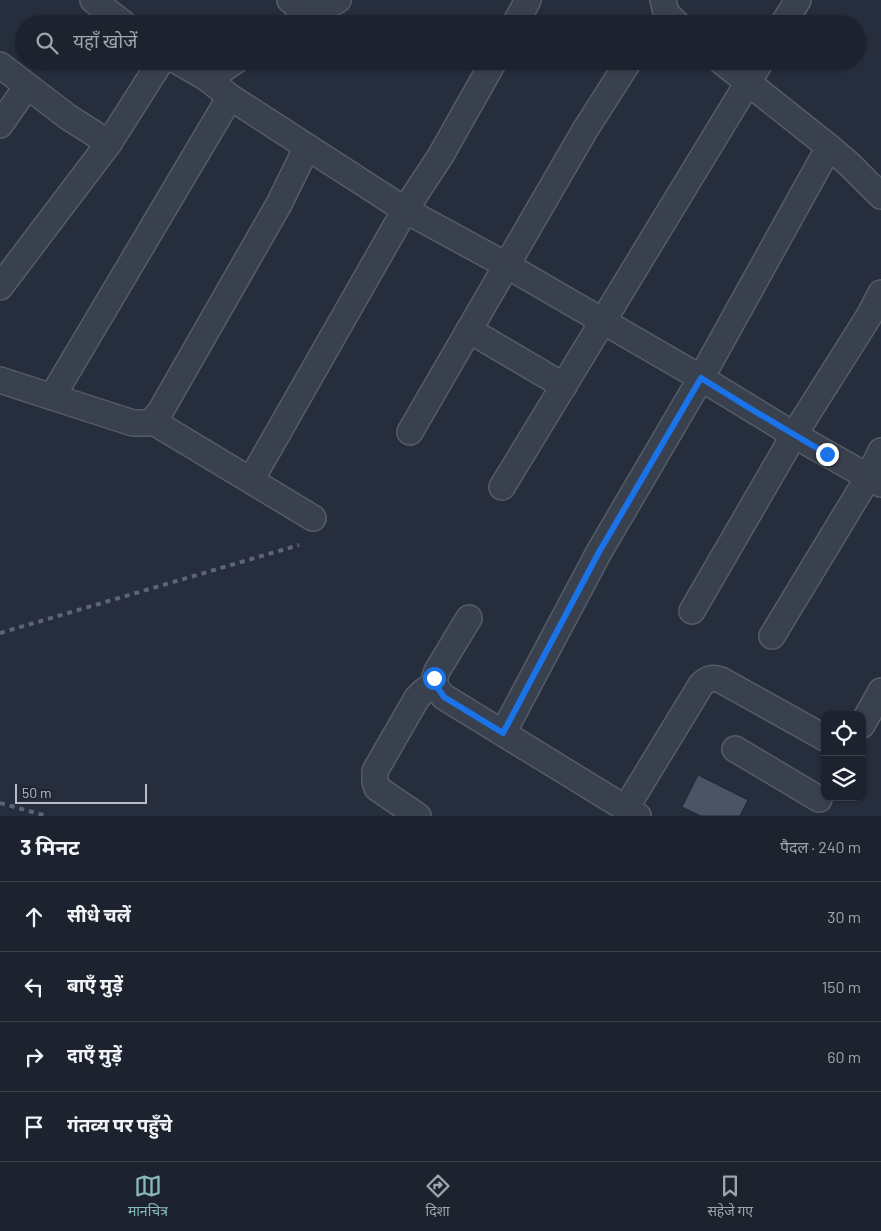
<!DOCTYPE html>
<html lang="hi">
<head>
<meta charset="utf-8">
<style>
	:root { --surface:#1c222e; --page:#292f3a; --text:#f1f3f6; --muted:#a0a4aa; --line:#3a3f4a; --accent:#8bbbb9 }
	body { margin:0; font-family:Barlow,"Noto Sans Devanagari",sans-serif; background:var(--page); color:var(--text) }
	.controls { position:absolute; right:15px; bottom:15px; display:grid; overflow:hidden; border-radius:10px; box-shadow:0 1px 4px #0004 }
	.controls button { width:45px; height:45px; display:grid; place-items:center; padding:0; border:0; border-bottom:1px solid var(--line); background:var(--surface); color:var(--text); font:25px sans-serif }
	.scale { position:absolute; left:15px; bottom:12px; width:132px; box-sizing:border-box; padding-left:5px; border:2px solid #b7bcc9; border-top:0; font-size:14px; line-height:18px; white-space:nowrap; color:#b7bcc9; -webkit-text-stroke:4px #1f2633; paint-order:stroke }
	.stop { position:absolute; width:15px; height:15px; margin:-11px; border:4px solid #1a73e8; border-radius:50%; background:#fff }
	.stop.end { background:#1a73e8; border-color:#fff; box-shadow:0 1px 5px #0008 }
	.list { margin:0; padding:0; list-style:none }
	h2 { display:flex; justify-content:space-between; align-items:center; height:65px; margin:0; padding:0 20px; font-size:21px }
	h2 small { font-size:16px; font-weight:400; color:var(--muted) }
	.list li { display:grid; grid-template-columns:32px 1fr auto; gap:15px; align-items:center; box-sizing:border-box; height:70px; padding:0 20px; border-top:1px solid var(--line) }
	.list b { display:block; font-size:19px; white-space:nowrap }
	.list em { font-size:16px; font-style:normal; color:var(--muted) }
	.icon { flex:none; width:28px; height:28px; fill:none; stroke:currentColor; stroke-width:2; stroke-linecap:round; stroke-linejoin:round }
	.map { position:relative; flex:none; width:881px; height:816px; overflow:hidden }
	.search { position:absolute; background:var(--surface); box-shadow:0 1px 4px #0004; left:15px; right:15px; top:15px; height:55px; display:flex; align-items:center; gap:12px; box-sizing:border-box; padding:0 18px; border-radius:28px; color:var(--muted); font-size:19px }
	.sheet { height:345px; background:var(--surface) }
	nav { display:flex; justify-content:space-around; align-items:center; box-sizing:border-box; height:70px; border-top:1px solid var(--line); background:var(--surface); font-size:14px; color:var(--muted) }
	nav a { display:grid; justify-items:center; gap:2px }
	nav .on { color:var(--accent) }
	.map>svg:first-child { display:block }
	.building { fill:#4b5364; stroke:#212835 }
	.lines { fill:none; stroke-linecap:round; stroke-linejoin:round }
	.minor-casing { stroke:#555c69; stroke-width:28 }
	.minor { stroke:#3a414e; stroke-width:25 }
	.rail { stroke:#5d6475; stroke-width:4; stroke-dasharray:5 5; stroke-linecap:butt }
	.route { stroke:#1a73e8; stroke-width:6 }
</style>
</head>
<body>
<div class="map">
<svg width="881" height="816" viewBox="0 0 881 816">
	<rect width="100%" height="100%" fill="#262e3e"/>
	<!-- building -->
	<polygon class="building" points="698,775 748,800 740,816 701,816 682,807"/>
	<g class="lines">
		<defs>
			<g id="minor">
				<polyline points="93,0 124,24"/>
				<polyline points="290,0 309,15"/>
				<polyline points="663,0 666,13 677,24"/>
				<polyline points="295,24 338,0"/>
				<polyline points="515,24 528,0"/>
				<polyline points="783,24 798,0"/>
				<polyline points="177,61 208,79 230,97 405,210 506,265 701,378 794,435 881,484"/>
				<polyline points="721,61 829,147 849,164 881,196"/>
				<polyline points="0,65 68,117 109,143"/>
				<polyline points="208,79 235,61"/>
				<polyline points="0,125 27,86"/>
				<polyline points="0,287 109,143 161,61"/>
				<polyline points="469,330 564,386"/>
				<polyline points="0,380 133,423 147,423 152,421 160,412 279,204 307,147"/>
				<polyline points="52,397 230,97"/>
				<polyline points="152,421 313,518"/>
				<polyline points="410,432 585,130 629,61"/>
				<polyline points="251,480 405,210 441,155 494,61"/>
				<polyline points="502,487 761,61"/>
				<polyline points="692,611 794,435 869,316 881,293"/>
				<path d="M469 618 437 671C432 682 436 689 444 697L638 816"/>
				<polyline points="772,636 869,476 881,451"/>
				<polyline points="862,725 881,691"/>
				<polyline points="503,733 599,552 701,378 829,147"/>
				<polyline points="735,749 819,799"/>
				<path d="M626 808 701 685C708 678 712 677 721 680L825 738"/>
				<polyline points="418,816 377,788 375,782 375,771 417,698 424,691 435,684"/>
			</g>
		</defs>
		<!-- minor casing -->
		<use href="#minor" class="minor-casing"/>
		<!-- minor -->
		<use href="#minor" class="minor"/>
		<!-- rail -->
		<g class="rail">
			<polyline points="0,633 299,545"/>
			<polyline points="0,803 47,816"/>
		</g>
	</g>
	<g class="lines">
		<!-- route -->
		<polyline class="route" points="434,678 435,684 444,697 503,733 599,552 701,378 751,409 827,454"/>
	</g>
</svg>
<div class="controls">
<button><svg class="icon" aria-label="locate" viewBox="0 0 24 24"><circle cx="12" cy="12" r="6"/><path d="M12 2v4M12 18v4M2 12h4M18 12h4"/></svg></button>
<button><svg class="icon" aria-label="layers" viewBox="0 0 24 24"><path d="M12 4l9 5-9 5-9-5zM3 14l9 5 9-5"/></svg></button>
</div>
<div class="scale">50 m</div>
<div class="stop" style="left:434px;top:678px"></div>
<div class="stop end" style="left:827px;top:454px"></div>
<div class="search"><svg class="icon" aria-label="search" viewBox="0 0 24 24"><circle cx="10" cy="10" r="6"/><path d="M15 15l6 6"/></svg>यहाँ खोजें</div>
</div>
<section class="sheet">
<h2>3 मिनट<small>पैदल · 240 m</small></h2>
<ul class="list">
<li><svg class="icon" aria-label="ahead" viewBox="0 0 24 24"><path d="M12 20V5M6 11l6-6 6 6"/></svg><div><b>सीधे चलें</b></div><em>30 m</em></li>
<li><svg class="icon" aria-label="left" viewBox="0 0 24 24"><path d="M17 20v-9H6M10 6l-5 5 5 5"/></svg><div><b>बाएँ मुड़ें</b></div><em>150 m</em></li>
<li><svg class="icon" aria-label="right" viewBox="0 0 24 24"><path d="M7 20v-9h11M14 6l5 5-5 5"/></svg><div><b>दाएँ मुड़ें</b></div><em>60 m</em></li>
<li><svg class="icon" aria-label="arrive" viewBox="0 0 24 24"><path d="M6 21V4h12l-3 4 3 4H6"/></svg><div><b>गंतव्य पर पहुँचे</b></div></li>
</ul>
</section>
<nav>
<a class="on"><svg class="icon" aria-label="map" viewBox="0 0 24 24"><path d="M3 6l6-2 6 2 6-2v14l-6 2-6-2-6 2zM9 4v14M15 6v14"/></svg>मानचित्र</a>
<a><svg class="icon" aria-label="directions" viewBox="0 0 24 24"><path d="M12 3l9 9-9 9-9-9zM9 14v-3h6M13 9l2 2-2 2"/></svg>दिशा</a>
<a><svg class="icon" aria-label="saved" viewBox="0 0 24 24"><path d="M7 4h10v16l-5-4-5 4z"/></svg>सहेजे गए</a>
</nav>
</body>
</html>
